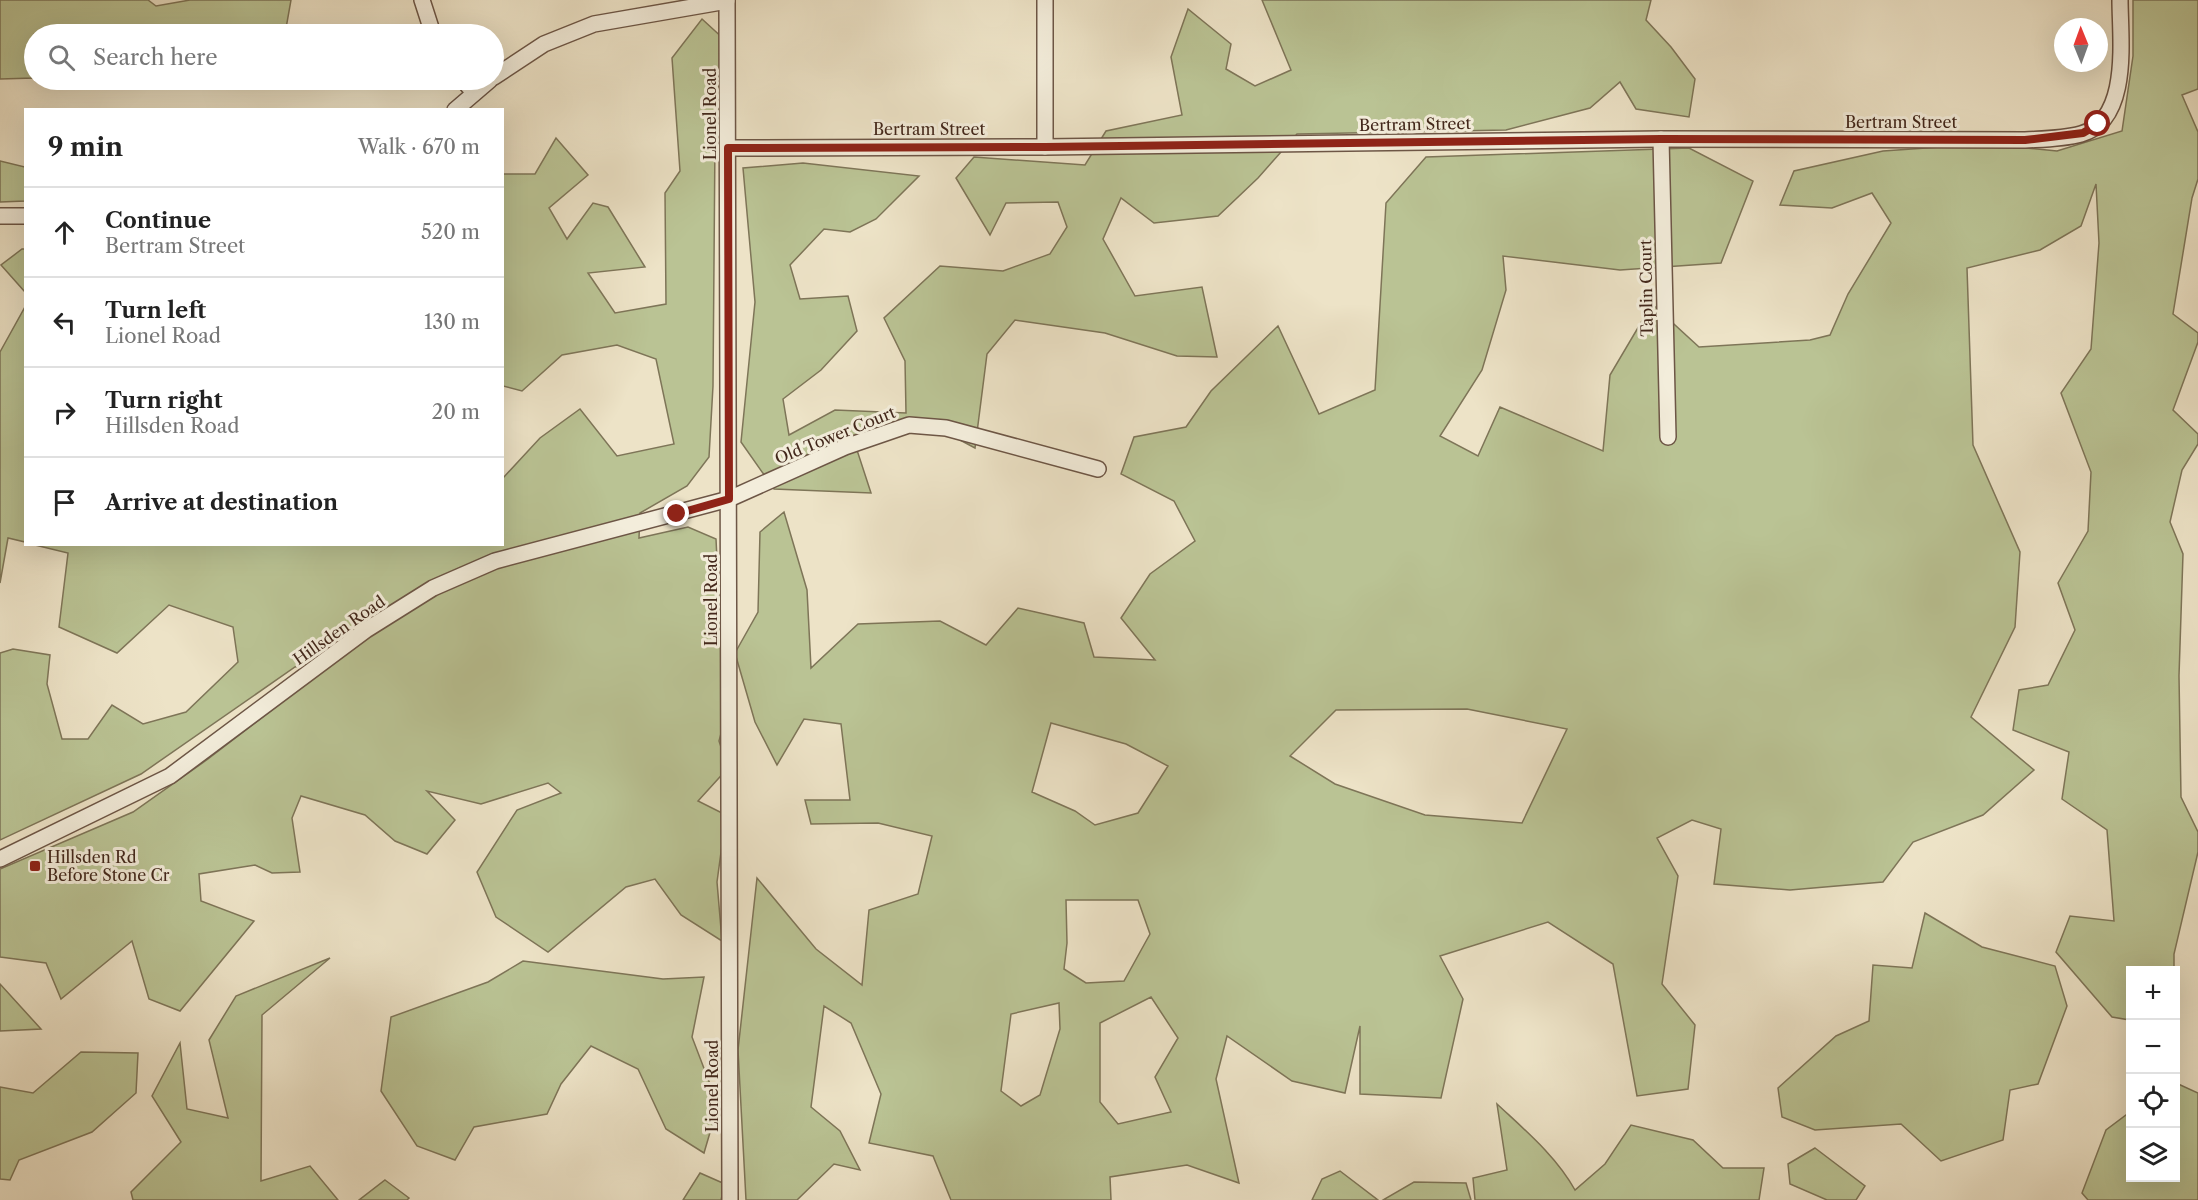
<!DOCTYPE html>
<html lang="en">
<head>
<meta charset="utf-8">
<style>
	:root { --surface:#fff; --page:#f2f2f2; --text:#222; --muted:#767676; --line:#e0e0e0 }
	body { margin:0; font-family:"Libre Caslon Text",serif; background:var(--page); color:var(--text) }
	.controls { position:absolute; right:18px; bottom:18px; display:grid; overflow:hidden; border-radius:0px; box-shadow:0 6px 24px #0002 }
	.controls button { width:54px; height:54px; display:grid; place-items:center; padding:0; border:0; border-bottom:2px solid var(--line); background:var(--surface); color:var(--text); font:30px sans-serif }
	.compass { position:absolute; left:2054px; top:18px; width:54px; height:54px; border-radius:50%; background:var(--surface); box-shadow:0 6px 24px #0002; rotate:359deg }
	.stop { position:absolute; width:18px; height:18px; margin:-14px; border:4px solid #8f2418; border-radius:50%; background:#fff }
	.stop.end { background:#8f2418; border-color:#fff; box-shadow:0 2px 6px #0008 }
	.list { margin:0; padding:0; list-style:none }
	h2 { display:flex; justify-content:space-between; align-items:center; height:78px; margin:0; padding:0 24px; font-size:26px }
	h2 small { font-size:20px; font-weight:400; color:var(--muted) }
	.list li { display:grid; grid-template-columns:39px 1fr auto; gap:18px; align-items:center; box-sizing:border-box; height:90px; padding:0 24px; border-top:2px solid var(--line) }
	.list b { display:block; font-size:22px; white-space:nowrap }
	.list p { margin:0; font-size:20px; white-space:nowrap; color:var(--muted) }
	.list em { font-size:20px; font-style:normal; color:var(--muted) }
	.icon { flex:none; width:33px; height:33px; fill:none; stroke:currentColor; stroke-width:2; stroke-linecap:round; stroke-linejoin:round }
	.map { position:relative; flex:none; width:2198px; height:1200px; overflow:hidden }
	.search { position:absolute; background:var(--surface); box-shadow:0 6px 24px #0002; left:24px; top:24px; width:480px; height:66px; display:flex; align-items:center; gap:15px; box-sizing:border-box; padding:0 21px; border-radius:33px; color:var(--muted); font-size:22px }
	.panel { position:absolute; background:var(--surface); box-shadow:0 6px 24px #0002; left:24px; top:108px; width:480px; height:438px; border-radius:0px }
	.map>svg:first-child { display:block }
	.green { fill:#bac394; stroke:#7e7558; stroke-width:1.5; fill-rule:evenodd }
	.lines { fill:none; stroke-linecap:round; stroke-linejoin:round }
	.minor-casing { stroke:#6d5646; stroke-width:18 }
	.minor { stroke:#f3eddb; stroke-width:15 }
	.route { stroke:#8f2418; stroke-width:8 }
	.poi-dot { fill:#8f2418; stroke:#f3eddb; stroke-width:2 }
	.labels { text-anchor:middle; dominant-baseline:central; stroke-width:6; stroke-linejoin:round; paint-order:stroke }
	.street-label { font-size:16px; fill:#42271b; stroke:#f3eddb }
	.poi-label { font-size:16px; fill:#42271b; stroke:#f3eddb; text-anchor:start }
</style>
</head>
<body>
<div class="map">
<svg width="2198" height="1200" viewBox="0 0 2198 1200">
	<rect width="100%" height="100%" fill="#ede3c7"/>
	<filter id="stains"><feTurbulence type="fractalNoise" baseFrequency=".00333" numOctaves="4"/><feColorMatrix values="0 0 0 0 .2 0 0 0 0 .09 0 0 0 0 .02 0 0 0 .5 -.17"/></filter>
	<radialGradient id="worn" r=".72"><stop offset=".6" stop-color="#630" stop-opacity="0"/><stop offset="1" stop-color="#630" stop-opacity=".3"/></radialGradient>
	<!-- green -->
	<g class="green">
		<polygon points="0,0 148,0 156,6 190,0 291,0 285,34 109,34 91,26 86,34 34,34 34,78 0,79"/>
		<polygon points="1262,0 1651,0 1646,20 1671,47 1695,79 1689,117 1636,109 1620,82 1590,108 1506,130 1297,134 1258,178 1218,216 1154,223 1121,198 1103,239 1135,296 1202,287 1217,357 1177,356 1105,333 1015,320 987,354 975,448 919,418 855,444 871,493 774,489 741,442 755,302 743,168 803,163 919,176 876,219 850,232 824,229 790,265 800,299 848,296 857,331 821,370 783,399 789,435 835,410 906,413 905,361 884,318 940,266 1003,271 1050,254 1067,227 1058,202 1006,203 990,235 956,178 974,157 1085,165 1106,131 1182,115 1171,57 1188,9 1231,44 1226,69 1255,86 1291,70"/>
		<path d="M2133 0H2198V89L2182 95 2198 132V179L2192 198 2173 314 2198 333V342L2173 410 2198 434V444L2182 470 2170 522 2183 554 2179 676 2181 797 2198 832V852L2174 954V970H2130V1020L2112 1017 2056 952 2070 916 2114 921 2107 830 2062 799 2069 752 2013 730 2019 690 2048 685 2075 630 2058 583 2088 531 2091 472 2061 393 2091 349 2099 243 2096 184 2081 226 2040 250 1967 268 1973 445 2020 552 2015 627 1971 717 2034 770 1983 815 1913 842 1883 882 1790 890 1714 884 1721 829 1692 820 1657 838 1678 876 1662 984 1695 1025 1688 1089 1637 1096 1613 964 1548 922 1440 956 1463 999 1441 1098 1360 1094V1026L1345 1093 1292 1081 1227 1036 1216 1079 1239 1183 1187 1165 1110 1177 1111 1200H951L933 1156 869 1143 881 1094 851 1023 824 1006 811 1107 840 1131 860 1170 834 1164 797 1200H746L738 1050 757 878 816 949 862 985 869 910 918 894 932 836 878 823 811 824 805 800H850L841 724 804 719 777 765 755 722 735 653 758 612 760 532 784 512 807 590 811 668 858 624 940 621 986 645 1018 608 1084 623 1094 657 1155 660 1121 618 1150 574 1195 541 1174 501 1121 474 1134 437 1186 427 1211 391 1278 326 1319 414 1375 390 1386 203 1426 157 1689 148 1753 181 1721 263 1620 270 1503 256 1506 290 1482 370 1440 436 1478 456 1500 407 1603 451 1610 375 1652 304 1699 347 1810 340 1830 335 1848 294 1891 223 1872 193 1832 208 1780 205 1794 171 1883 151 1984 144 2057 151 2122 131 2133 56ZM1467 709 1567 729 1522 823 1425 815 1335 784 1290 756 1336 710ZM1051 723 1126 744 1168 766 1138 813 1095 825 1075 811 1032 792ZM1066 900H1138L1150 934 1124 981 1086 983 1064 969 1067 943ZM1151 997 1178 1038 1155 1077 1171 1112 1118 1124 1100 1102V1023ZM1059 1003 1060 1029 1040 1095 1021 1106 1001 1091 1011 1014Z"/>
		<polygon points="702,19 726,41 715,138 713,386 709,457 687,486 640,513 639,538 688,527 716,539 720,623 729,703 719,741 728,768 698,801 726,815 717,882 722,941 681,915 655,879 626,887 548,952 496,917 477,872 517,810 561,793 548,783 481,804 427,791 455,820 427,854 395,841 365,815 301,796 292,818 300,872 272,873 255,865 199,874 201,901 254,921 180,1011 149,999 132,941 61,999 46,963 0,957 0,869 133,812 208,759 339,658 295,667 141,774 0,840 0,653 13,649 50,655 47,684 62,739 88,739 112,705 143,724 186,712 238,662 233,627 169,605 117,653 59,627 68,553 35,545 502,544 503,478 540,438 580,409 617,456 674,444 656,359 617,345 562,355 522,391 503,386 503,174 535,174 556,138 588,175 549,208 567,239 593,203 608,207 645,267 588,273 615,313 666,304 665,193 680,171 672,58"/>
		<polygon points="0,161 25,167 25,201 0,202"/>
		<polygon points="22,249 25,249 25,292 1,265"/>
		<polygon points="25,307 25,542 8,538 0,583 0,352"/>
		<polygon points="1925,913 1982,947 2055,966 2067,1006 2038,1084 2010,1090 2003,1140 1941,1161 1901,1124 1815,1130 1782,1117 1778,1088 1836,1036 1869,1021 1873,965 1912,968"/>
		<polygon points="330,958 262,1015 261,1181 310,1166 338,1200 133,1200 131,1192 181,1142 152,1096 180,1043 187,1109 228,1118 209,1040 236,996"/>
		<polygon points="523,961 663,979 704,977 692,1037 718,1105 704,1153 666,1129 638,1069 591,1046 561,1084 547,1114 474,1127 455,1160 417,1146 381,1091 391,1017 488,982"/>
		<polygon points="0,984 41,1029 0,1031"/>
		<polygon points="81,1052 138,1053 136,1093 92,1132 19,1160 10,1180 0,1179 0,1087 33,1093"/>
		<polygon points="2176,1083 2198,1093 2198,1200 2088,1200 2082,1193 2106,1130 2130,1112 2130,1178 2176,1178"/>
		<path d="M1497 1104C1526 1131 1556 1156 1575 1190L1605 1164 1631 1125 1693 1140 1723 1168H1764L1759 1200H1475L1473 1178 1507 1170Z"/>
		<polygon points="1815,1148 1865,1186 1856,1200 1827,1200 1790,1184 1788,1164"/>
		<polygon points="1340,1171 1378,1200 1312,1200 1322,1179"/>
		<polygon points="700,1173 725,1184 721,1200 683,1200"/>
		<polygon points="385,1180 409,1198 407,1200 359,1200"/>
		<polygon points="1414,1182 1466,1183 1471,1200 1383,1200"/>
	</g>
	<g class="lines">
		<defs>
			<g id="minor">
				<polyline points="422,0 433,34"/>
				<polyline points="727,0 730,1200"/>
				<polyline points="494,77 544,44 594,24 727,1"/>
				<polyline points="463,80 474,93"/>
				<polyline points="455,110 490,80"/>
				<polyline points="1661,139 1668,437"/>
				<polyline points="1045,147 1045,0"/>
				<path d="M728 148 1045 147 1661 139 2025 140C2043 139 2063 139 2081 134 2131 120 2120 39 2120 0"/>
				<polyline points="0,216 26,216"/>
				<polyline points="0,859 170,776 366,630 433,588 495,561 729,499 845,447 909,425 946,428 1098,469"/>
			</g>
		</defs>
		<!-- minor casing -->
		<use href="#minor" class="minor-casing"/>
		<!-- minor -->
		<use href="#minor" class="minor"/>
	</g>
	<g class="lines">
		<!-- route -->
		<polyline class="route" points="677,514 729,499 728,148 1045,147 1661,139 2025,140 2083,133 2098,124"/>
	</g>
	<!-- markers -->
	<rect class="poi-dot" x="29" y="860" width="12" height="12" rx="3"/>
	<g class="labels">
		<!-- street labels -->
		<g class="street-label">
			<text transform="translate(710 114) rotate(-90)">Lionel Road</text>
			<text x="1901" y="122">Bertram Street</text>
			<text transform="translate(1415 124) rotate(-1)">Bertram Street</text>
			<text x="929" y="129">Bertram Street</text>
			<text transform="translate(1646 288) rotate(-91)">Taplin Court</text>
			<text transform="translate(835 435) rotate(-22)">Old Tower Court</text>
			<text transform="translate(711 600) rotate(-90)">Lionel Road</text>
			<text transform="translate(339 630) rotate(-35)">Hillsden Road</text>
			<text transform="translate(712 1086) rotate(-90)">Lionel Road</text>
		</g>
		<!-- poi labels -->
		<g class="poi-label">
			<text x="47" y="857">Hillsden Rd<tspan x="47" dy="18">Before Stone Cr</tspan></text>
		</g>
	</g>
	<rect width="100%" height="100%" filter="url(#stains)"/>
	<rect width="100%" height="100%" fill="url(#worn)"/>
</svg>
<div class="controls">
<button>+</button>
<button>−</button>
<button><svg class="icon" aria-label="locate" viewBox="0 0 24 24"><circle cx="12" cy="12" r="6"/><path d="M12 2v4M12 18v4M2 12h4M18 12h4"/></svg></button>
<button><svg class="icon" aria-label="layers" viewBox="0 0 24 24"><path d="M12 4l9 5-9 5-9-5zM3 14l9 5 9-5"/></svg></button>
</div>
<svg class="compass" viewBox="-18 -18 36 36"><path d="M0-13l5 13h-10z" fill="#e53935"/><path d="M0 13l5-13h-10z" fill="#767676"/></svg>
<div class="stop" style="left:2098px;top:124px"></div>
<div class="stop end" style="left:677px;top:514px"></div>
<div class="search"><svg class="icon" aria-label="search" viewBox="0 0 24 24"><circle cx="10" cy="10" r="6"/><path d="M15 15l6 6"/></svg>Search here</div>
<section class="panel">
<h2>9 min<small>Walk · 670 m</small></h2>
<ul class="list">
<li><svg class="icon" aria-label="ahead" viewBox="0 0 24 24"><path d="M12 20V5M6 11l6-6 6 6"/></svg><div><b>Continue</b><p>Bertram Street</p></div><em>520 m</em></li>
<li><svg class="icon" aria-label="left" viewBox="0 0 24 24"><path d="M17 20v-9H6M10 6l-5 5 5 5"/></svg><div><b>Turn left</b><p>Lionel Road</p></div><em>130 m</em></li>
<li><svg class="icon" aria-label="right" viewBox="0 0 24 24"><path d="M7 20v-9h11M14 6l5 5-5 5"/></svg><div><b>Turn right</b><p>Hillsden Road</p></div><em>20 m</em></li>
<li><svg class="icon" aria-label="arrive" viewBox="0 0 24 24"><path d="M6 21V4h12l-3 4 3 4H6"/></svg><div><b>Arrive at destination</b></div></li>
</ul>
</section>
</div>
</body>
</html>
